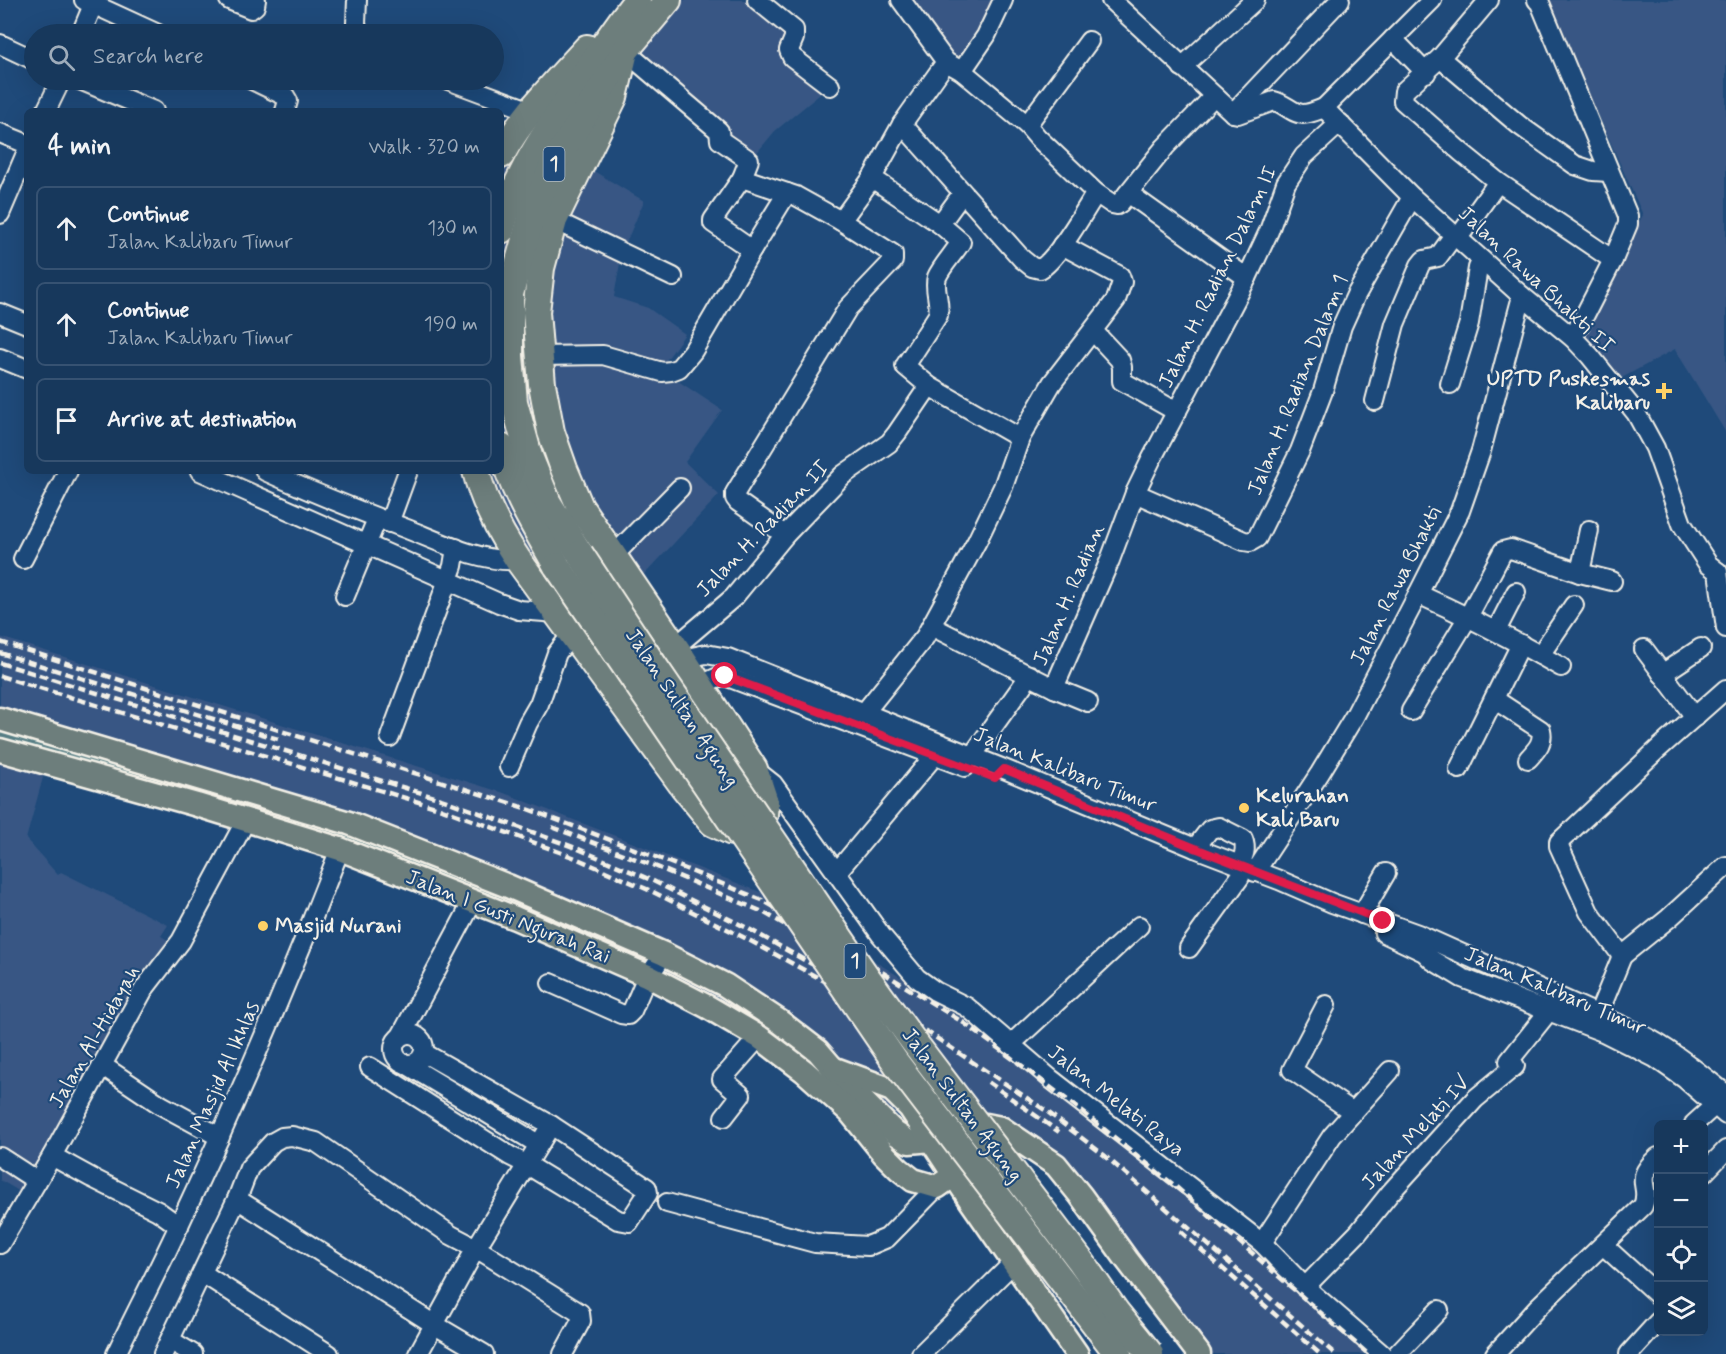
<!DOCTYPE html>
<html lang="en">
<head>
<meta charset="utf-8">
<style>
	:root { --surface:#17385c; --page:#244365; --text:#f1f3f6; --muted:#9eacbb; --line:#365272 }
	body { margin:0; font-family:Mynerve,sans-serif; background:var(--page); color:var(--text) }
	.controls { position:absolute; right:18px; bottom:18px; display:grid; overflow:hidden; border-radius:9px; box-shadow:0 6px 24px #0002 }
	.controls button { width:54px; height:54px; display:grid; place-items:center; padding:0; border:0; border-bottom:2px solid var(--line); background:var(--surface); color:var(--text); font:30px sans-serif }
	.stop { position:absolute; width:18px; height:18px; margin:-14px; border:4px solid #e11d48; border-radius:50%; background:#fff }
	.stop.end { background:#e11d48; border-color:#fff; box-shadow:0 2px 6px #0008 }
	.list { margin:0; padding:0; list-style:none }
	h2 { display:flex; justify-content:space-between; align-items:center; height:78px; margin:0; padding:0 24px; font-size:26px }
	h2 small { font-size:20px; font-weight:400; color:var(--muted) }
	.list li { display:grid; grid-template-columns:39px 1fr auto; gap:18px; align-items:center; box-sizing:border-box; height:84px; margin:0 12px 12px; padding:0 12px; border:2px solid var(--line); border-radius:9px }
	.list b { display:block; font-size:22px; white-space:nowrap }
	.list p { margin:0; font-size:20px; white-space:nowrap; color:var(--muted) }
	.list em { font-size:20px; font-style:normal; color:var(--muted) }
	.icon { flex:none; width:33px; height:33px; fill:none; stroke:currentColor; stroke-width:2; stroke-linecap:round; stroke-linejoin:round }
	.map { position:relative; flex:none; width:1726px; height:1354px; overflow:hidden }
	.search { position:absolute; background:var(--surface); box-shadow:0 6px 24px #0002; left:24px; top:24px; width:480px; height:66px; display:flex; align-items:center; gap:15px; box-sizing:border-box; padding:0 21px; border-radius:33px; color:var(--muted); font-size:22px }
	.panel { position:absolute; background:var(--surface); box-shadow:0 6px 24px #0002; left:24px; top:108px; width:480px; height:366px; border-radius:9px }
	.map>svg:first-child { display:block }
	.built { fill:#375784 }
	.green { fill:#547d84; stroke:#a4b7b6; stroke-width:1.5 }
	.lines { fill:none; stroke-linecap:round; stroke-linejoin:round }
	.minor-casing { stroke:#f4f1e8; stroke-width:22 }
	.major-casing { stroke:#f4f1e8; stroke-width:27 }
	.highway-casing { stroke:#f4f1e8; stroke-width:30 }
	.minor { stroke:#1f4a7a; stroke-width:18 }
	.major { stroke:#6d7e7c; stroke-width:22 }
	.highway { stroke:#6d7e7c; stroke-width:26 }
	.rail { stroke:#f4f1e8; stroke-width:4.5; stroke-dasharray:9 4.5; stroke-linecap:butt }
	.highway-bridge-casing { stroke:#f4f1e8; stroke-width:30; stroke-linecap:butt }
	.highway-bridge { stroke:#6d7e7c; stroke-width:26 }
	.route { stroke:#e11d48; stroke-width:8 }
	.poi-dot { fill:#ffd166; stroke:#1f4a7a; stroke-width:2 }
	.labels { text-anchor:middle; dominant-baseline:central; stroke-width:4.5; stroke-linejoin:round; paint-order:stroke }
	.shield { fill:#1f4a7a; stroke:#b4bfc7; stroke-width:1.5 }
	.shield-label { font-size:20px; font-weight:bold; fill:#f4f1e8 }
	.street-label { font-size:21px; fill:#f4f1e8; stroke:#1f4a7a }
	.poi-label { font-size:21px; font-weight:bold; fill:#f4f1e8; stroke:#1f4a7a; text-anchor:start }
</style>
</head>
<body>
<div class="map">
<svg width="1726" height="1354" viewBox="0 0 1726 1354">
	<rect width="100%" height="100%" fill="#1f4a7a"/>
	<filter id="ink" filterUnits="userSpaceOnUse"><feTurbulence type="fractalNoise" baseFrequency=".0167" numOctaves="2"/><feDisplacementMap in="SourceGraphic" scale="12" xChannelSelector="R" yChannelSelector="G"/><feConvolveMatrix kernelMatrix="1 2 1 2 8 2 1 2 1" color-interpolation-filters="sRGB"/></filter>
	<g filter="url(#ink)">
		<!-- built -->
		<g class="built">
			<polygon points="637,0 757,0 794,30 789,50 830,86 775,131 750,161 625,51 582,164 644,201 622,252 614,297 648,308 685,334 660,369 722,410 685,462 719,495 646,573 557,613 476,471 501,471 501,155"/>
			<polygon points="899,0 1003,0 962,71"/>
			<polygon points="1547,0 1726,0 1726,433 1675,349 1618,380 1578,326 1643,215"/>
			<polygon points="0,637 504,793 763,893 964,1016 1152,1161 1376,1354 1193,1354 1020,1140 932,1140 714,979 0,719"/>
			<polygon points="0,750 47,763 26,839 58,875 61,872 168,925 161,936 176,945 31,1198 0,1180"/>
		</g>
		<!-- green -->
		<polygon class="green" points="0,719 349,823 664,954 648,976 340,849 0,750"/>
		<g class="lines">
			<defs>
				<g id="minor">
					<polyline points="84,0 158,34"/>
					<polyline points="229,0 251,9 255,6 256,0"/>
					<polyline points="357,0 356,23 358,34"/>
					<polyline points="757,0 794,30 794,38 789,50 792,57 830,86"/>
					<polyline points="901,0 946,62 962,71 1027,125 1038,138 1096,193 1112,204 1117,205 1120,203 1165,147 1214,96"/>
					<path d="M1111 0 1233 113 1238 114 1274 101C1284 103 1293 114 1303 114 1310 114 1318 110 1324 108L1432 0"/>
					<polyline points="1489,0 1440,58 1404,91 1403,101 1461,152 1498,182 1613,260"/>
					<polyline points="1537,0 1540,3 1628,216 1628,224 1613,260 1573,338"/>
					<polyline points="81,34 95,0"/>
					<polyline points="1393,39 1426,73"/>
					<polyline points="0,44 34,60"/>
					<polyline points="625,51 719,131 720,140 749,160 742,178"/>
					<polyline points="1440,58 1519,125 1575,165 1593,171 1609,172"/>
					<path d="M946 62 902 124 872 178 940 224 961 242C955 252 941 267 937 277 933 289 941 303 938 315L905 366 929 386 1020 438"/>
					<polyline points="1182,67 1255,0"/>
					<polyline points="962,71 986,36 1003,0"/>
					<polyline points="80,80 154,111"/>
					<polyline points="252,80 285,96 288,101 285,111"/>
					<polyline points="448,80 531,111"/>
					<polyline points="1324,108 1412,197 1522,296 1573,338 1590,356 1636,413 1655,448 1682,524 1708,564 1718,572"/>
					<polyline points="46,111 61,80"/>
					<polyline points="1233,113 1340,0"/>
					<path d="M902 124 1022 259 1032 267 1040 269C1057 260 1085 210 1096 193"/>
					<polyline points="1027,125 1089,41"/>
					<polyline points="0,133 27,144"/>
					<polyline points="1128,193 1247,278"/>
					<polyline points="0,214 27,151"/>
					<polyline points="554,220 673,277"/>
					<polyline points="841,221 872,178"/>
					<polyline points="940,224 962,194"/>
					<polyline points="1458,238 1498,182"/>
					<polyline points="752,250 787,193"/>
					<polyline points="0,313 27,324"/>
					<polyline points="1093,331 1120,360 1122,367 1122,381 1177,412"/>
					<polyline points="539,356 603,355 662,372 671,371 679,368 693,351 752,250 713,223 713,220 742,178 796,196 841,221 893,254 893,261 848,308 735,493 735,498 738,502 785,535"/>
					<polyline points="0,358 27,369"/>
					<polyline points="1450,384 1469,323 1478,268 1482,260"/>
					<polyline points="1375,401 1395,324 1420,265 1424,260 1438,257 1454,235"/>
					<polyline points="200,471 499,603 519,610 557,613"/>
					<path d="M265 471C311 492 359 511 407 529 440 542 482 563 518 560"/>
					<polyline points="1135,493 1244,541 1250,542 1257,538 1300,451 1323,391 1342,326 1356,295 1412,197"/>
					<polyline points="389,523 408,471"/>
					<polyline points="611,555 620,549 680,488"/>
					<polyline points="23,559 68,471"/>
					<polyline points="1718,572 1726,628"/>
					<polyline points="1580,573 1589,530"/>
					<path d="M1418 594C1467 616 1514 640 1561 667"/>
					<polyline points="345,596 377,519"/>
					<polyline points="931,626 1054,688 1110,560 1135,493 1151,460 1247,278 1269,231 1286,183 1304,156 1340,123"/>
					<polyline points="1496,631 1516,592"/>
					<polyline points="675,647 734,597 785,535 843,475 889,443 897,433 929,386"/>
					<polyline points="1644,649 1695,717"/>
					<polyline points="1540,655 1574,605"/>
					<path d="M682 659 706 654 728 658 1004 769 1195 848 1279 880 1332 903 1418 934 1639 1033C1671 1049 1698 1072 1726 1094"/>
					<polyline points="1662,674 1701,648"/>
					<polyline points="699,686 716,678 725,676 965,767"/>
					<polyline points="1054,688 1088,702"/>
					<path d="M1494 699 1541 730C1544 743 1536 750 1528 759"/>
					<polyline points="1411,711 1468,617 1503,551 1511,549 1580,573 1612,581"/>
					<polyline points="864,713 925,637 977,541 1003,487 1020,438 1052,383 1116,300 1122,282 1120,276 1062,245"/>
					<polyline points="390,737 453,566 456,548"/>
					<polyline points="972,756 1030,675"/>
					<polyline points="509,767 528,723 539,704 557,653 572,634"/>
					<polyline points="754,769 773,784 881,935 917,978 935,991 967,1007 1051,1079 1262,1243 1305,1287 1382,1354"/>
					<polyline points="1459,769 1521,644"/>
					<path d="M1195 848 1210 829 1219 827 1243 839C1247 849 1244 856 1239 865"/>
					<polyline points="837,872 935,755"/>
					<polyline points="1255,872 1320,773 1354,717 1413,604 1460,511 1481,451 1522,296"/>
					<polyline points="1362,914 1386,873"/>
					<polyline points="1384,933 1424,952 1432,960 1462,978 1603,1032 1655,1058 1685,1079 1726,1115"/>
					<polyline points="1189,948 1240,877"/>
					<polyline points="1622,956 1669,918 1726,866"/>
					<polyline points="551,983 621,1014 628,1015 632,1011 645,981 664,954"/>
					<polyline points="1326,1005 1292,1070 1353,1112"/>
					<polyline points="1598,1015 1622,956 1589,912 1559,846 1559,842 1657,750 1726,689"/>
					<circle cx="409" cy="1049" r="15"/>
					<polyline points="401,1036 473,901"/>
					<polyline points="1010,1045 1139,926"/>
					<polyline points="406,1064 538,1144"/>
					<polyline points="103,1066 161,1105 220,1137"/>
					<polyline points="370,1067 510,1156 526,1164 618,1220 629,1222 648,1193 647,1188 551,1125 424,1053"/>
					<polyline points="724,1117 741,1095 722,1079 759,1037"/>
					<polyline points="1694,1124 1714,1106"/>
					<polyline points="52,1156 92,1178 158,1211 179,1226"/>
					<polyline points="0,1157 37,1181"/>
					<polyline points="1704,1173 1726,1150"/>
					<polyline points="237,1199 435,1325 484,1354"/>
					<polyline points="667,1203 815,1243 868,1246 887,1238 937,1187"/>
					<polyline points="1262,1243 1332,1136 1390,1071"/>
					<polyline points="0,1244 52,1156 144,989 181,941 246,820"/>
					<polyline points="1603,1245 1658,1295"/>
					<polyline points="202,1273 329,1354"/>
					<polyline points="1305,1287 1358,1233 1390,1193 1475,1099 1515,1066 1509,1061 1549,1011"/>
					<polyline points="170,1340 193,1354"/>
					<path d="M116 1354C137 1310 160 1267 180 1223 238 1100 291 976 340 849"/>
					<polyline points="163,1354 237,1199 249,1168 273,1142 282,1137 292,1136 316,1142 451,1235 476,1248 580,1313 581,1321 563,1354"/>
					<polyline points="418,1354 476,1248 551,1125"/>
					<polyline points="921,1354 1013,1263"/>
					<polyline points="1397,1354 1439,1310"/>
					<path d="M1495 1354 1537 1308 1643 1206C1652 1185 1631 1181 1658 1157"/>
					<polyline points="1629,1354 1658,1322"/>
				</g>
				<g id="major">
					<polyline points="0,719 349,823 508,886 664,954 725,985 779,1021 818,1051 848,1086 895,1133 909,1142 932,1140 986,1125 1001,1128 1056,1165 1081,1196 1127,1260 1199,1354"/>
					<polyline points="0,750 197,805 340,849 515,918 648,976 708,1007 759,1037 804,1071 850,1112 884,1154 899,1169 913,1180 937,1187 954,1175 969,1154 985,1144 997,1139 1007,1139"/>
					<polyline points="835,1069 892,1090 910,1108 971,1201 1077,1354"/>
				</g>
				<g id="highway">
					<path d="M501 155C523 115 556 82 587 48"/>
					<path d="M501 230C513 182 539 143 566 102 589 67 611 33 637 0"/>
					<path d="M501 447C512 490 535 527 557 566"/>
					<path d="M476 471C484 503 500 533 518 560L683 786 713 823 732 832H740L753 828 762 823 764 815 765 802 754 769 675 647 580 507 564 469 551 432 542 384 536 312 541 268 554 220 614 97 625 51"/>
					<polyline points="580,554 548,503 529,456 514,402 510,356 510,294 532,214 554,163 625,51 668,0"/>
				</g>
			</defs>
			<!-- minor casing -->
			<use href="#minor" class="minor-casing"/>
			<!-- major casing -->
			<use href="#major" class="major-casing"/>
			<!-- highway casing -->
			<use href="#highway" class="highway-casing"/>
			<!-- minor -->
			<use href="#minor" class="minor"/>
			<!-- major -->
			<use href="#major" class="major"/>
			<!-- highway -->
			<use href="#highway" class="highway"/>
			<!-- rail -->
			<g class="rail">
				<polyline points="0,642 525,808 661,859 762,900 850,952 964,1023 1017,1062 1074,1105 1175,1186 1368,1354"/>
				<polyline points="0,653 278,739"/>
				<polyline points="0,663 441,799 576,848 651,880 749,929 897,1012 1045,1110 1104,1155 1335,1354"/>
				<polyline points="0,676 442,809 573,857 651,891 745,938 830,984"/>
				<polyline points="552,827 657,867 763,912 860,968"/>
				<polyline points="988,1082 1059,1132"/>
				<polyline points="1180,1231 1320,1354"/>
			</g>
			<defs>
				<g id="highway-bridge">
					<polyline points="580,554 650,660 868,979 914,1042 1080,1260 1116,1312 1150,1354"/>
					<polyline points="557,566 896,1063 1118,1354"/>
				</g>
			</defs>
			<!-- highway-bridge casing -->
			<use href="#highway-bridge" class="highway-bridge-casing"/>
			<!-- highway-bridge -->
			<use href="#highway-bridge" class="highway-bridge"/>
		</g>
	</g>
	<g class="lines" filter="url(#ink)">
		<!-- route -->
		<polyline class="route" points="725,676 995,778 1004,769 1195,848 1383,921"/>
	</g>
	<!-- markers -->
	<g class="poi-dot">
		<path d="M1661 382h6v6h6v6h-6v6h-6v-6h-6v-6h6z"/>
		<circle cx="1244" cy="808" r="6"/>
		<circle cx="263" cy="926" r="6"/>
	</g>
	<g class="labels">
		<!-- shield labels -->
		<g class="shield">
			<rect x="543.5" y="147" width="21" height="34" rx="4.5"/>
			<rect x="844.5" y="944" width="21" height="34" rx="4.5"/>
		</g>
		<g class="shield-label">
			<text x="554" y="164">1</text>
			<text x="855" y="961">1</text>
		</g>
		<!-- street labels -->
		<g class="street-label">
			<text transform="translate(1218 277) rotate(-64)">Jalan H. Radian Dalam II</text>
			<text transform="translate(1536 280) rotate(43)">Jalan Rawa Bhakti II</text>
			<text transform="translate(1298 385) rotate(-68)">Jalan H. Radian Dalam 1</text>
			<text transform="translate(763 529) rotate(-46)">Jalan H. Radian II</text>
			<text transform="translate(1396 586) rotate(-63)">Jalan Rawa Bhakti</text>
			<text transform="translate(1069 595) rotate(-67)">Jalan H. Radian</text>
			<text transform="translate(682 708) rotate(56)">Jalan Sultan Agung</text>
			<text transform="translate(1065 770) rotate(22)">Jalan Kalibaru Timur</text>
			<text transform="translate(508 917) rotate(22)">Jalan I Gusti Ngurah Rai</text>
			<text transform="translate(1555 991) rotate(23)">Jalan Kalibaru Timur</text>
			<text transform="translate(95 1037) rotate(-60)">Jalan Al-Hidayah</text>
			<text transform="translate(213 1095) rotate(-66)">Jalan Masjid Al Ikhlas</text>
			<text transform="translate(1116 1101) rotate(38)">Jalan Melati Raya</text>
			<text transform="translate(962 1105) rotate(53)">Jalan Sultan Agung</text>
			<text transform="translate(1416 1133) rotate(-47)">Jalan Melati IV</text>
		</g>
		<!-- poi labels -->
		<g class="poi-label">
			<text x="1650" y="379" text-anchor="end">UPTD Puskesmas<tspan x="1650" dy="24">Kalibaru</tspan></text>
			<text x="1256" y="796">Kelurahan<tspan x="1256" dy="24">Kali Baru</tspan></text>
			<text x="275" y="926">Masjid Nurani</text>
		</g>
	</g>
</svg>
<div class="controls">
<button>+</button>
<button>−</button>
<button><svg class="icon" aria-label="locate" viewBox="0 0 24 24"><circle cx="12" cy="12" r="6"/><path d="M12 2v4M12 18v4M2 12h4M18 12h4"/></svg></button>
<button><svg class="icon" aria-label="layers" viewBox="0 0 24 24"><path d="M12 4l9 5-9 5-9-5zM3 14l9 5 9-5"/></svg></button>
</div>
<div class="stop" style="left:725px;top:676px"></div>
<div class="stop end" style="left:1383px;top:921px"></div>
<div class="search"><svg class="icon" aria-label="search" viewBox="0 0 24 24"><circle cx="10" cy="10" r="6"/><path d="M15 15l6 6"/></svg>Search here</div>
<section class="panel">
<h2>4 min<small>Walk · 320 m</small></h2>
<ul class="list">
<li><svg class="icon" aria-label="ahead" viewBox="0 0 24 24"><path d="M12 20V5M6 11l6-6 6 6"/></svg><div><b>Continue</b><p>Jalan Kalibaru Timur</p></div><em>130 m</em></li>
<li><svg class="icon" aria-label="ahead" viewBox="0 0 24 24"><path d="M12 20V5M6 11l6-6 6 6"/></svg><div><b>Continue</b><p>Jalan Kalibaru Timur</p></div><em>190 m</em></li>
<li><svg class="icon" aria-label="arrive" viewBox="0 0 24 24"><path d="M6 21V4h12l-3 4 3 4H6"/></svg><div><b>Arrive at destination</b></div></li>
</ul>
</section>
</div>
</body>
</html>
